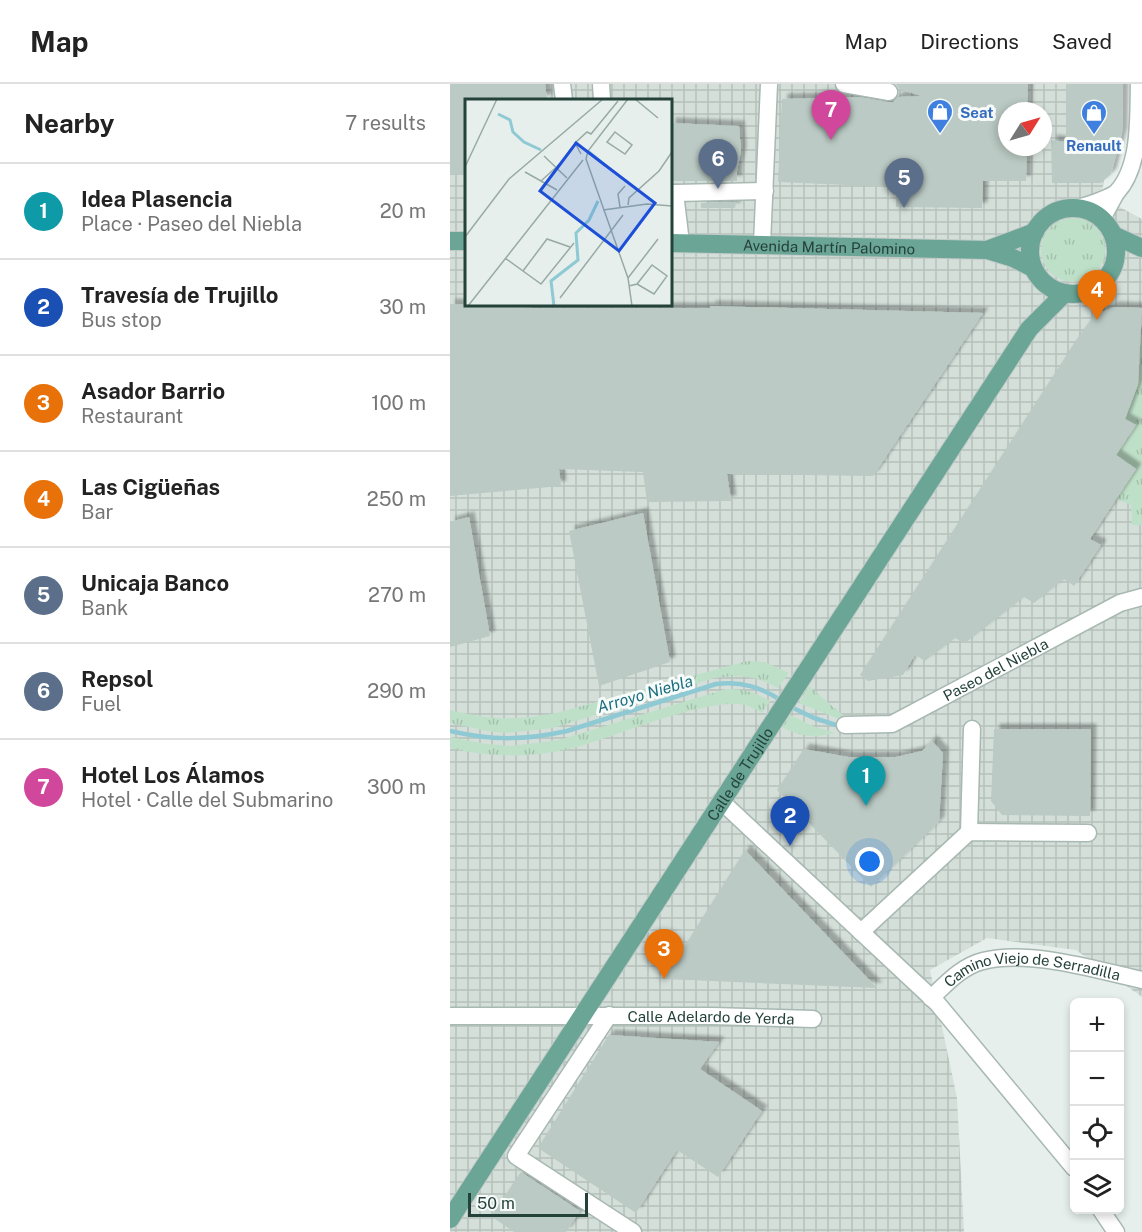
<!DOCTYPE html>
<html lang="en">
<head>
<meta charset="utf-8">
<style>
	:root { --surface:#fff; --page:#f2f2f2; --text:#222; --muted:#767676; --line:#e0e0e0; --accent:#804e3d }
	body { margin:0; font-family:"Public Sans",sans-serif; background:var(--page); color:var(--text) }
	.controls { position:absolute; right:18px; bottom:18px; display:grid; overflow:hidden; border-radius:9px; box-shadow:0 3px 9px #0003 }
	.controls button { width:54px; height:54px; display:grid; place-items:center; padding:0; border:0; border-bottom:2px solid var(--line); background:var(--surface); color:var(--text); font:30px sans-serif }
	.compass { position:absolute; left:548px; top:18px; width:54px; height:54px; border-radius:50%; background:var(--surface); box-shadow:0 3px 9px #0003; rotate:53deg }
	.scale { position:absolute; left:18px; bottom:15px; width:120px; box-sizing:border-box; padding-left:6px; border:3px solid #24423a; border-top:0; font-size:16px; line-height:21px; white-space:nowrap; color:#24423a; -webkit-text-stroke:4px #f7fbf9; paint-order:stroke }
	.you { position:absolute; left:420px; top:778px; width:21px; height:21px; margin:-15px; border:4px solid #fff; border-radius:50%; background:#1a73e8; box-shadow:0 0 0 9px #1a73e833 }
	.badge { display:grid; place-items:center; width:39px; height:39px; border-radius:50%; background:var(--accent); color:#fff; font-size:20px; font-weight:700 }
	.pin { position:absolute; translate:-50% -50px; filter:drop-shadow(0 2px 3px #0008) }
	.pin::after { content:''; position:absolute; top:32px; width:21px; height:18px; background:inherit; clip-path:polygon(0 0,100% 0,50% 100%) }
	.list { margin:0; padding:0; list-style:none }
	h2 { display:flex; justify-content:space-between; align-items:center; height:78px; margin:0; padding:0 24px; font-size:26px }
	h2 small { font-size:20px; font-weight:400; color:var(--muted) }
	.list li { display:grid; grid-template-columns:39px 1fr auto; gap:18px; align-items:center; box-sizing:border-box; height:96px; padding:0 24px; border-top:2px solid var(--line) }
	.list b { display:block; font-size:22px; white-space:nowrap }
	.list p { margin:0; font-size:20px; white-space:nowrap; color:var(--muted) }
	.list em { font-size:20px; font-style:normal; color:var(--muted) }
	.icon { flex:none; width:33px; height:33px; fill:none; stroke:currentColor; stroke-width:2; stroke-linecap:round; stroke-linejoin:round }
	.map { position:relative; flex:none; width:692px; height:1148px; overflow:hidden }
	header { display:flex; align-items:center; gap:36px; box-sizing:border-box; height:84px; padding:0 30px; background:var(--surface); border-bottom:2px solid var(--line) }
	header strong { font-size:28px }
	nav { display:flex; gap:33px; margin-inline-start:auto; font-size:21px }
	main { display:flex }
	aside { flex:1; background:var(--surface) }
	.map>svg:first-child { display:block }
	.industrial { fill:url(#industrial-grid); fill-rule:evenodd }
	.grass { fill:url(#grass-tufts) }
	.lines { fill:none; stroke-linecap:round; stroke-linejoin:round }
	.stream { stroke:#8ec9d4; stroke-width:4.5 }
	.building { fill:#bbcac4; filter:url(#shadow) }
	.minor-casing { stroke:#a8b8b2; stroke-width:19 }
	.major-casing { stroke:#c2cac8; stroke-width:20 }
	.minor { stroke:#fff; stroke-width:16 }
	.major { stroke:#6aa596; stroke-width:18 }
	.labels { text-anchor:middle; dominant-baseline:central; stroke-width:6; stroke-linejoin:round; paint-order:stroke }
	.shop-label { font-size:15px; font-weight:bold; fill:#366cbe; stroke:#f7fbf9; text-anchor:start }
	.street-label { font-size:15px; fill:#24423a; stroke:#f7fbf9 }
	.water-label { font-size:16px; font-style:italic; fill:#1c6f80; stroke:#f7fbf9 }
	.inset-river { fill:none; stroke:#8ec9d4; stroke-width:3 }
	.inset-road { fill:none; stroke:#98aaa4; stroke-width:1.5 }
	.view { fill:#1d4ed8; fill-opacity:0.15; stroke:#1d4ed8; stroke-width:3 }
	.inset-edge { fill:none; stroke:#24423a; stroke-width:3 }
</style>
</head>
<body>
<header>
<strong>Map</strong>
<nav><a>Map</a><a>Directions</a><a>Saved</a></nav>
</header>
<main>
<aside>
<h2>Nearby<small>7 results</small></h2>
<ul class="list">
<li><span class="badge" style="background:#0f9aa8">1</span><div><b>Idea Plasencia</b><p>Place · Paseo del Niebla</p></div><em>20 m</em></li>
<li><span class="badge" style="background:#1a4fb4">2</span><div><b>Travesía de Trujillo</b><p>Bus stop</p></div><em>30 m</em></li>
<li><span class="badge" style="background:#e8710a">3</span><div><b>Asador Barrio</b><p>Restaurant</p></div><em>100 m</em></li>
<li><span class="badge" style="background:#e8710a">4</span><div><b>Las Cigüeñas</b><p>Bar</p></div><em>250 m</em></li>
<li><span class="badge" style="background:#5c6f8a">5</span><div><b>Unicaja Banco</b><p>Bank</p></div><em>270 m</em></li>
<li><span class="badge" style="background:#5c6f8a">6</span><div><b>Repsol</b><p>Fuel</p></div><em>290 m</em></li>
<li><span class="badge" style="background:#d1479c">7</span><div><b>Hotel Los Álamos</b><p>Hotel · Calle del Submarino</p></div><em>300 m</em></li>
</ul>
</aside>
<div class="map">
<svg width="692" height="1148" viewBox="0 0 692 1148">
	<defs>
		<pattern id="industrial-grid" width="8" height="8" patternUnits="userSpaceOnUse" patternTransform="scale(1.5)"><rect width="8" height="8" fill="#d4dfda"/><path d="M0 4h8M4 0v8" fill="none" stroke="#b6c1bc"/></pattern>
		<pattern id="grass-tufts" width="24" height="20" patternUnits="userSpaceOnUse" patternTransform="scale(1.5)"><rect width="24" height="20" fill="#bfe0c8"/><path d="M3 7l-1-3M5 7V3M7 7l1-3M15 17l-1-3M17 17v-4M19 17l1-3" fill="none" stroke="#a4c1ad"/></pattern>
		<filter id="shadow"><feDropShadow dx="5.5" dy="-5.5" stdDeviation="1.5" flood-color="#0004"/></filter>
	</defs>
	<rect width="100%" height="100%" fill="#e6efeb"/>
	<!-- industrial -->
	<path class="industrial" d="M0 0H672L651 113 692 135V913L626 866 537 854 480 886 507 1014 514 1148H0ZM16 16H220V220H16ZM557 27H593V63H557Z"/>
	<!-- grass -->
	<g class="grass">
		<circle cx="623" cy="166" r="32"/>
		<polygon points="692,236 692,441 682,441 681,421 667,415 686,385 666,371 686,342 675,335 688,300"/>
		<path d="M297 577 315 578 339 589 328 604C303 591 291 591 264 594L103 644 56 649 37 647 0 639V626C43 636 63 637 106 629Z"/>
		<polygon points="359,602 395,633 394,637 349,619"/>
		<path d="M276 605C293 605 305 608 320 617L312 629C307 626 301 623 295 621 258 613 166 652 127 663 87 674 40 674 0 664V653L37 660 60 662 109 656Z"/>
		<path d="M340 631 363 642 385 649C366 654 350 653 332 643Z"/>
	</g>
	<g class="lines">
		<!-- stream -->
		<g class="stream">
			<polyline points="339,622 364,634 389,642"/>
			<path d="M0 647C42 657 76 656 117 647L266 600C291 597 311 603 332 617"/>
		</g>
	</g>
	<!-- building -->
	<g class="building">
		<polygon points="0,0 95,0 97,16 16,16 16,86 14,86 15,89 0,91"/>
		<polygon points="446,0 578,0 577,27 557,27 557,63 577,63 576,97 533,97 532,124 446,123 446,103 328,98 332,15 410,13 438,18 443,18 448,13 472,12 449,5"/>
		<polygon points="616,0 673,0 672,49 661,90 651,99 602,99 601,56 616,58"/>
		<polygon points="220,39 289,42 291,67 287,87 287,97 220,97"/>
		<polygon points="286,118 285,124 251,124 251,119"/>
		<polygon points="0,220 83,224 260,224 260,222 533,229 423,392 277,390 281,417 197,418 193,388 109,385 111,402 0,412"/>
		<polygon points="664,223 692,224 688,300 675,335 686,341 666,371 686,385 640,455 651,461 624,502 614,495 584,519 574,513 515,559 505,554 475,577 465,571 453,591 418,597 410,591 625,258 644,231"/>
		<polygon points="193,429 220,578 149,602 119,447"/>
		<polygon points="19,433 40,552 0,563 0,438"/>
		<polygon points="544,645 641,645 640,732 552,731 541,717"/>
		<polygon points="482,657 493,669 489,738 421,803 327,706 354,665 398,673 446,673 472,667"/>
		<polygon points="295,766 427,904 214,895"/>
		<polygon points="159,951 269,958 250,985 312,1027 268,1093 227,1066 186,1129 88,1064"/>
		<polygon points="71,1088 130,1127 116,1148 64,1148 41,1132"/>
	</g>
	<g class="lines">
		<defs>
			<g id="minor">
				<polyline points="112,0 114,16"/>
				<polyline points="151,0 152,16"/>
				<polyline points="394,0 439,8"/>
				<polyline points="225,109 315,107"/>
				<polyline points="220,112 225,109 231,159"/>
				<path d="M628 124C638 121 660 114 667 108 691 82 688 33 689 0"/>
				<polyline points="652,135 666,109"/>
				<polyline points="312,160 319,0"/>
				<path id="s1" d="M395 641 442 640 670 519 692 513"/>
				<polyline points="271,717 487,919 624,1084"/>
				<polyline points="519,748 522,645"/>
				<polyline points="411,848 519,748 638,749"/>
				<path id="s2" d="M481 914C496 900 512 882 533 877 578 865 647 886 692 896"/>
				<polyline points="159,931 66,1072 183,1148"/>
				<path id="s3" d="M0 932H262L363 935"/>
				<polyline points="651,1126 666,1148"/>
			</g>
			<g id="major">
				<circle cx="623" cy="167" r="43"/>
				<polyline points="663,151 692,164"/>
				<polyline points="0,157 16,157"/>
				<path id="s4" d="M220 159 537 166 563 174 583 184"/>
				<polyline points="537,166 585,148"/>
				<path id="s5" d="M0 1135 579 245 615 209"/>
			</g>
		</defs>
		<!-- minor casing -->
		<use href="#minor" class="minor-casing"/>
		<!-- major casing -->
		<use href="#major" class="major-casing"/>
		<!-- minor -->
		<use href="#minor" class="minor"/>
		<!-- major -->
		<use href="#major" class="major"/>
	</g>
	<!-- icons -->
	<defs>
		<symbol id="shop-pin" viewBox="-11 -11 22 30"><path d="M0 17L-7.5 6A9.5 9.5 0 1 1 7.5 6Z" fill="#3f7fe0" stroke="#f7fbf9"/><path d="M-5-2.5h2.3a2.7 3.5 0 0 1 5.4 0H5L5.5 6h-11ZM-1.5-2.5h3a1.5 2.3 0 0 0-3 0Z" fill="#fff"/></symbol>
	</defs>
	<g fill-rule="evenodd">
		<use href="#shop-pin" x="475" y="13" width="30" height="40"/>
		<use href="#shop-pin" x="629" y="14" width="30" height="40"/>
	</g>
	<g class="labels">
		<!-- shop labels -->
		<g class="shop-label">
			<text x="510" y="28">Seat</text>
			<text x="644" y="61" text-anchor="middle">Renault</text>
		</g>
		<!-- street labels -->
		<g class="street-label">
			<text stroke="none"><textPath href="#s4" startOffset="159">Avenida Martín Palomino</textPath></text>
			<text stroke="none"><textPath href="#s1" startOffset="164">Paseo del Niebla</textPath></text>
			<text stroke="none"><textPath href="#s5" startOffset="531">Calle de Trujillo</textPath></text>
			<text stroke="none"><textPath href="#s2" startOffset="112">Camino Viejo de Serradilla</textPath></text>
			<text stroke="none"><textPath href="#s3" startOffset="261">Calle Adelardo de Yerda</textPath></text>
		</g>
		<!-- water labels -->
		<g class="water-label">
			<text transform="translate(195 610) rotate(-16)">Arroyo Niebla</text>
		</g>
	</g>
	<!-- overview -->
	<g transform="translate(15 15)">
		<rect width="207" height="207" fill="#e6efeb"/>
		<path class="inset-river" d="M33 15 45 21 48 33 59 43 76 51M124 53 141 67M89 207 86 182 113 161 111 134 124 121 133 102"/>
		<path class="inset-road" d="M163 0 123 52 121 60 163 179 167 207M170 0 193 19M150 33 167 46 160 55 142 43ZM116 55 110 44 122 33 126 35 153 2M79 57 102 79M0 68 32 0M60 73 92 91M76 82 98 62M163 106 164 99 194 72 207 53M155 108 153 95 160 87M138 111 182 105 207 107M0 138 44 80 138 0M40 159 76 185 109 144M58 172 82 140 105 148M163 179 193 140M164 187 172 185 187 166 202 177 189 195 172 185M95 199 158 116M3 207 118 61"/>
		<path class="view" d="M111 44 190 104 154 152 75 92Z"/>
		<rect width="207" height="207" class="inset-edge"/>
	</g>
</svg>
<div class="controls">
<button>+</button>
<button>−</button>
<button><svg class="icon" aria-label="locate" viewBox="0 0 24 24"><circle cx="12" cy="12" r="6"/><path d="M12 2v4M12 18v4M2 12h4M18 12h4"/></svg></button>
<button><svg class="icon" aria-label="layers" viewBox="0 0 24 24"><path d="M12 4l9 5-9 5-9-5zM3 14l9 5 9-5"/></svg></button>
</div>
<svg class="compass" viewBox="-18 -18 36 36"><path d="M0-13l5 13h-10z" fill="#e53935"/><path d="M0 13l5-13h-10z" fill="#767676"/></svg>
<div class="scale">50 m</div>
<div class="you"></div>
<div class="pin badge" style="left:416px;top:722px;background:#0f9aa8">1</div>
<div class="pin badge" style="left:340px;top:762px;background:#1a4fb4">2</div>
<div class="pin badge" style="left:214px;top:895px;background:#e8710a">3</div>
<div class="pin badge" style="left:647px;top:236px;background:#e8710a">4</div>
<div class="pin badge" style="left:454px;top:124px;background:#5c6f8a">5</div>
<div class="pin badge" style="left:268px;top:105px;background:#5c6f8a">6</div>
<div class="pin badge" style="left:381px;top:56px;background:#d1479c">7</div>
</div>
</main>
</body>
</html>
